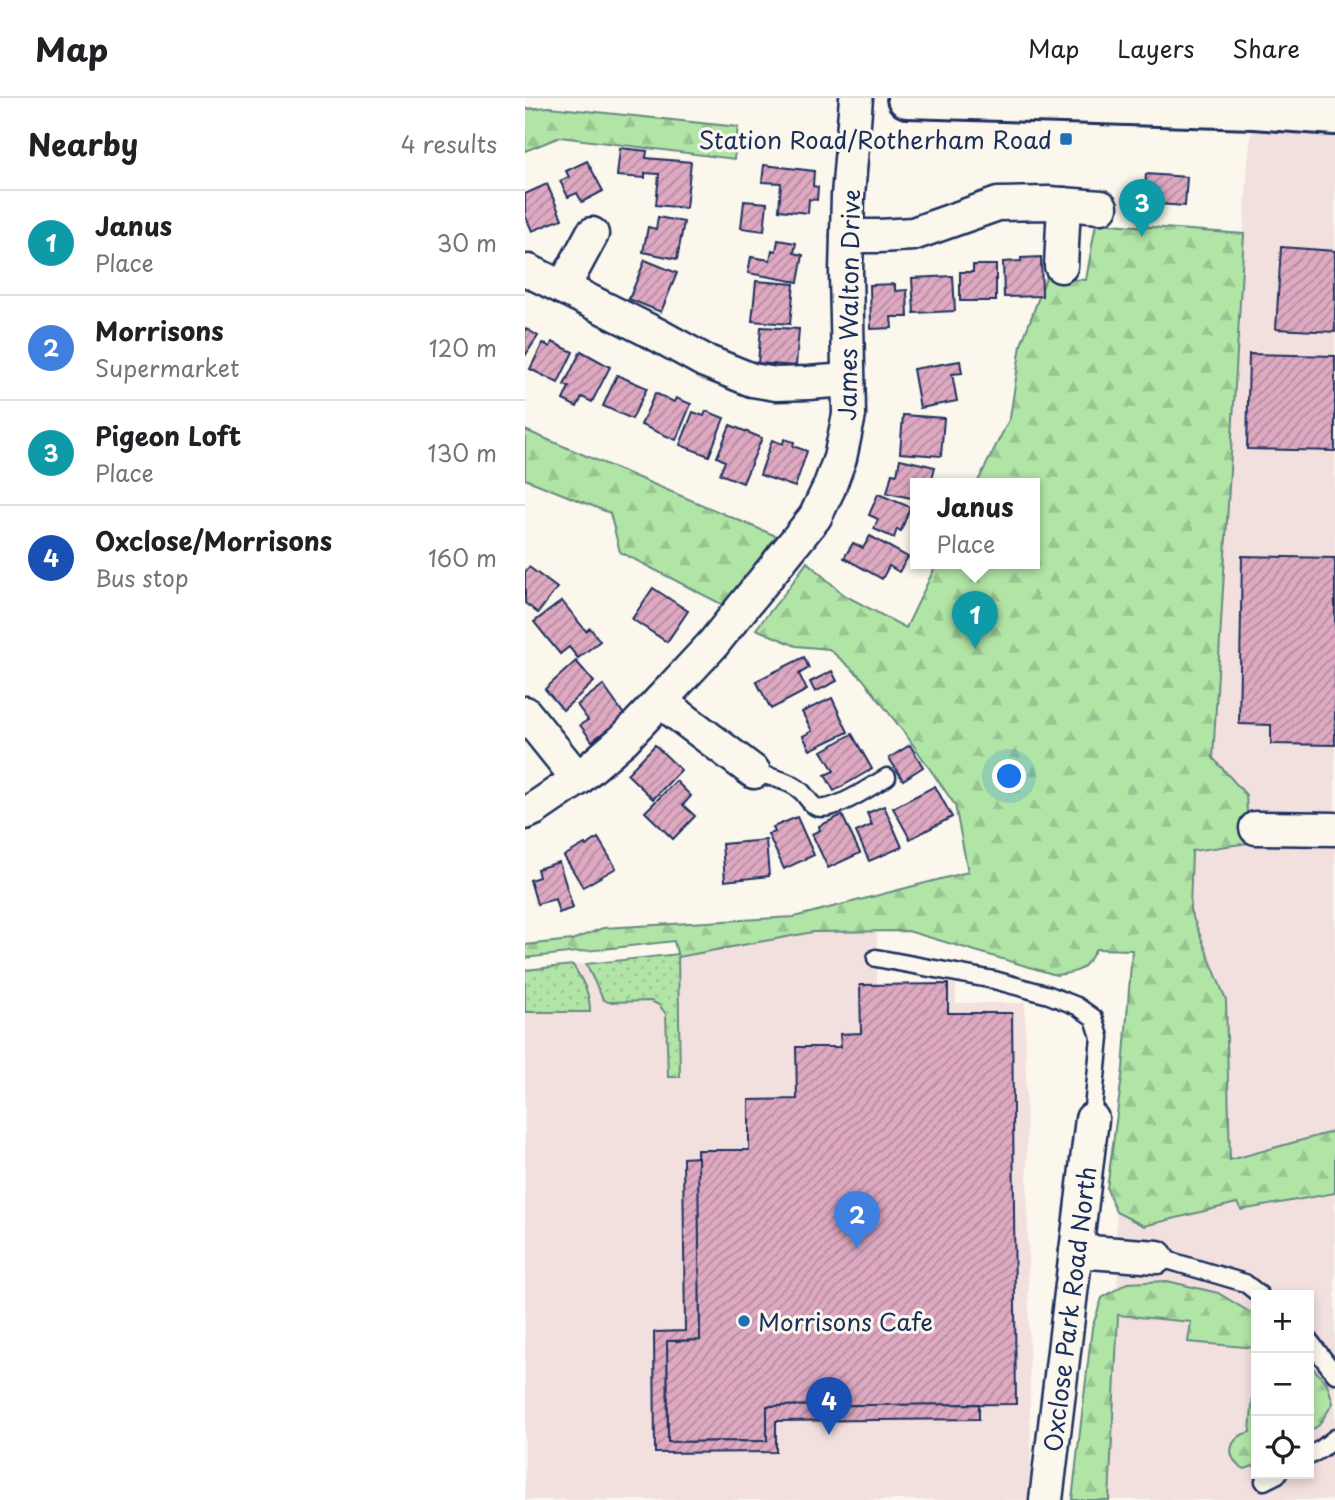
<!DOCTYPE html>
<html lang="en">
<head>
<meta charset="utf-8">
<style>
	:root { --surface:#fff; --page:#f6f6f6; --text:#202124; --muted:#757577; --line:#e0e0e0; --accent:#1f6fb2 }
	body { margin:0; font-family:"Playpen Sans",sans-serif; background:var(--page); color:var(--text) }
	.controls { position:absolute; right:21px; bottom:21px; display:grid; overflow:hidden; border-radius:0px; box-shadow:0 4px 10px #0003 }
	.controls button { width:63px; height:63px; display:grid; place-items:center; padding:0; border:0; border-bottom:2px solid var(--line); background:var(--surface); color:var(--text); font:35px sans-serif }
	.you { position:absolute; left:485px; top:679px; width:24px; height:24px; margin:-18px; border:5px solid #fff; border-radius:50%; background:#1a73e8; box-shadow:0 0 0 10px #1a73e833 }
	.badge { display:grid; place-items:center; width:46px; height:46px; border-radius:50%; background:var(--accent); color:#fff; font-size:23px; font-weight:700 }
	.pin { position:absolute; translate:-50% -58px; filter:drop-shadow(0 2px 4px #0008) }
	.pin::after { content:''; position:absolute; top:37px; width:24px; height:21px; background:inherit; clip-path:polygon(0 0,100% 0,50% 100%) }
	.popup { position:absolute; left:385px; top:380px; width:130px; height:91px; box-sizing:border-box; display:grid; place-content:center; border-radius:0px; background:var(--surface); filter:drop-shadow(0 2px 5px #0005); font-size:23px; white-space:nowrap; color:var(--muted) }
	.popup b { font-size:26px; color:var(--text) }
	.popup::after { content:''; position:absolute; left:50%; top:100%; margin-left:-14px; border:14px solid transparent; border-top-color:var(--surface) }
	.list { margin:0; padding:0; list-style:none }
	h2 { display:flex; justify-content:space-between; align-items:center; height:91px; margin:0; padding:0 28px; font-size:30px }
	h2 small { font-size:23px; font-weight:400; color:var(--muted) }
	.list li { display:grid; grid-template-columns:46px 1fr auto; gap:21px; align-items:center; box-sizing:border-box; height:105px; padding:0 28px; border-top:2px solid var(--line) }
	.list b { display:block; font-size:26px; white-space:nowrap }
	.list p { margin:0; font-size:23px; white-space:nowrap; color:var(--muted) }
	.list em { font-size:23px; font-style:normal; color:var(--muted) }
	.icon { flex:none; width:38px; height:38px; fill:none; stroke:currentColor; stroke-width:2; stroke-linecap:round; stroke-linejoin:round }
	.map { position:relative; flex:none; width:810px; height:1402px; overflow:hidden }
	header { display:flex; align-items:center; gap:42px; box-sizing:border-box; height:98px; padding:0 35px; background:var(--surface); border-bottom:2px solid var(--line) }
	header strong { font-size:33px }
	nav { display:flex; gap:38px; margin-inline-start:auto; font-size:24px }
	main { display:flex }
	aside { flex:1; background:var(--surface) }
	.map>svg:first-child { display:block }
	.built { fill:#f2e0df; fill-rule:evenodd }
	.grass { fill:url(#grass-dots); stroke:#668a82; stroke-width:2 }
	.forest { fill:url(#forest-firs); stroke:#668a82; stroke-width:2 }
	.building { fill:url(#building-hatch); stroke:#1b2f5e; stroke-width:2 }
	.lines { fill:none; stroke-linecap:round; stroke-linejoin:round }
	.service-casing { stroke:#1b2f5e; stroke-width:21 }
	.minor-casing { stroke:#1b2f5e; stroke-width:37 }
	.secondary-casing { stroke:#1b2f5e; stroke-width:44 }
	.service { stroke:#fbf7ec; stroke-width:16 }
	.minor { stroke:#fbf7ec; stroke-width:32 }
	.secondary { stroke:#fbf7ec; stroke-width:38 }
	.poi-dot { fill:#1f6fb2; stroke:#fbf7ec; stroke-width:2.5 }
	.labels { text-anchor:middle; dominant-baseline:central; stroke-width:6; stroke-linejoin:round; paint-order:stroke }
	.poi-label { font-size:24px; fill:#1b2f5e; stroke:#fbf7ec; text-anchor:end }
	.street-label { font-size:24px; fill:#1b2f5e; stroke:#fbf7ec }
</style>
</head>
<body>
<header>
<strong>Map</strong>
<nav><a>Map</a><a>Layers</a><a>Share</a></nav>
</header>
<main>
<aside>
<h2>Nearby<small>4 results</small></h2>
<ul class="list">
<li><span class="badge" style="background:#0f9aa8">1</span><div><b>Janus</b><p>Place</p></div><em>30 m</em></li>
<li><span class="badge" style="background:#3f7fe0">2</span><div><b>Morrisons</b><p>Supermarket</p></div><em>120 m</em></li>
<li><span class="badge" style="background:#0f9aa8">3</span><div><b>Pigeon Loft</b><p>Place</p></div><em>130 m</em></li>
<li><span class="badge" style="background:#1a4fb4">4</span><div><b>Oxclose/Morrisons</b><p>Bus stop</p></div><em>160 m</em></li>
</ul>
</aside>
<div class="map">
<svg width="810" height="1402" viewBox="0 0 810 1402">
	<defs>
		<pattern id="grass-dots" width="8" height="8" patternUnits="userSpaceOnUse" patternTransform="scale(1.75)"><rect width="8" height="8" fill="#b1e5a6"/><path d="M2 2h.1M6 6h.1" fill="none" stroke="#98c591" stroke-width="1.8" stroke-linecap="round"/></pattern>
		<pattern id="forest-firs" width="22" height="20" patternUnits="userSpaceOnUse" patternTransform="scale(1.75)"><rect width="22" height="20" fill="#b1e5a6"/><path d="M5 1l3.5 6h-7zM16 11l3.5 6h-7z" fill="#98c591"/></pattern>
		<pattern id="building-hatch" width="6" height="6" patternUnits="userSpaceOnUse" patternTransform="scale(1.75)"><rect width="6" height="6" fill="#dea9c1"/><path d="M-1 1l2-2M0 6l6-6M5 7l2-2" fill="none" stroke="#b38aa0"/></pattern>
	</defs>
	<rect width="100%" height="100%" fill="#fbf7ec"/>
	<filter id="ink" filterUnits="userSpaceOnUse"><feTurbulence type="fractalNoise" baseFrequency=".0143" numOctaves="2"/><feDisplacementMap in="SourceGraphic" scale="14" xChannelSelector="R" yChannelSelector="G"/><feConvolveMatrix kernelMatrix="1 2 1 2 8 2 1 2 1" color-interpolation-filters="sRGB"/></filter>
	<g filter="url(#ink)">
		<!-- built -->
		<g class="built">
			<path d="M729 11 810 17V1402H584L593 1217 591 1114 619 1128 680 1112 695 1085 701 902 665 812 667 753 724 744 721 697 688 660 723 63ZM731 1197H784V1376H731Z"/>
			<polygon points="352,833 352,886 431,886 431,905 500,905 506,1382 503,1402 0,1402 0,872 153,856 154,859 288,834"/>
		</g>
		<!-- grass -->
		<g class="grass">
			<polygon points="153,856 155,979 143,979 141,916 134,907 126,903 83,904 78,901 61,866"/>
			<path d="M48 867C58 884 65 894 65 914H0V872Z"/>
		</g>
		<!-- forest -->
		<g class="forest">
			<polygon points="24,9 213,29 209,61 35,39 0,53 0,11"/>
			<path d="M571 125 719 136 688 660 721 697 724 745 667 753 665 812 701 902 705 1062 810 1033V1095L716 1112 712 1105 619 1128 591 1114 582 1091 598 971 607 852 571 851C559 873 555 874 531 877L383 833 288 834 153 859 149 843 0 860V847L47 842 78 830 269 819 443 774 430 707 384 641 337 580 304 551 271 548 231 531 263 491 282 464 319 497 381 530 412 465H510V385H452L485 320 496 247 521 180 561 182Z"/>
			<polygon points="0,332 251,438 200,508 95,454 85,415 0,381"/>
			<polygon points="642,1183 693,1195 731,1218 731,1250 663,1244 666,1224 593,1217 584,1402 547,1402 567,1230 577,1200 602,1185"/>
			<path d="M731 1256V1367L720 1371C699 1361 703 1339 725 1334Z"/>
			<polygon points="784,1266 802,1285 808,1305 794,1327 784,1334"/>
		</g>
		<!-- building -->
		<g class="building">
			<polygon points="95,50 122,53 121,60 166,64 161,110 131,107 134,76 120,75 120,80 92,78"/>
			<polygon points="62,63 78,93 57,104 52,95 43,99 35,83 44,79 41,73"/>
			<polygon points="239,67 289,73 288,88 293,89 292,102 284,101 283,115 254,112 256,85 237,84"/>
			<polygon points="621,76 662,79 660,108 619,105"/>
			<polygon points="22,86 37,121 7,133 0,117 0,96"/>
			<polygon points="219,103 242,105 239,133 216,130"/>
			<polygon points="133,119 159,124 152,161 118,154 123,129 131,131"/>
			<polygon points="253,142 271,145 269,155 278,157 273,184 223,175 226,159 245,162 247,152 251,153"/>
			<polygon points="756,149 810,153 810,234 751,231"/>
			<polygon points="516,159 517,198 479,199 478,164 496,163 496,160"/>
			<polygon points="120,162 152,175 136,214 104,201"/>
			<polygon points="448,167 471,167 471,203 435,203 435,174 448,174"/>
			<polygon points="428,178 430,213 389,215 387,180"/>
			<polygon points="231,183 269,186 265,226 227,223"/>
			<polygon points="370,186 370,193 382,192 383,219 366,219 367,230 346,231 345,187"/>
			<polygon points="236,229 274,231 271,268 233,265"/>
			<polygon points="0,230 13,238 0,258"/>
			<polygon points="27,244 48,254 33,285 5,271 18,245 25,249"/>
			<polygon points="56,253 85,269 67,304 57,299 52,309 38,302 44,289 39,287"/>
			<polygon points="724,256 810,258 810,353 722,351"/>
			<polygon points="435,263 437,275 427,276 432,303 395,310 388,271"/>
			<polygon points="92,277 122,290 107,321 78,308"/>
			<polygon points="130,295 149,304 151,300 166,306 151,342 116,327"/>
			<polygon points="181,313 199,320 184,358 155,347 168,314 179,318"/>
			<polygon points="378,317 419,320 416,358 375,355"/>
			<polygon points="205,327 237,340 218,385 195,376 200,363 192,359"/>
			<polygon points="259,341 269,344 268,348 282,353 270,389 235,377 247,342 258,346"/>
			<polygon points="375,361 410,369 406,385 391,385 391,401 362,395 367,375 372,376"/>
			<polygon points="353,396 385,409 376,433 372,431 369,440 349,431 353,421 344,417"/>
			<polygon points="345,438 383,459 374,474 364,468 357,481 319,460 328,445 338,450"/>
			<polygon points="717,458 810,460 810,647 746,646 746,627 714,626"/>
			<polygon points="4,469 32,490 13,515 0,505 0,474"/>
			<polygon points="128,490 163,513 142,544 107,521"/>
			<polygon points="37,503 61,533 65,530 75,543 53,560 44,549 35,556 9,524"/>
			<polygon points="279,559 284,570 274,576 282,592 246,611 231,583"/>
			<polygon points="51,563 69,584 38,612 20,591"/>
			<polygon points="307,573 312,583 290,594 285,584"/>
			<polygon points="78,587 100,618 67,643 55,627 63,622 52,607"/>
			<polygon points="307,600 323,634 285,652 278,638 287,633 277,614"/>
			<polygon points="327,636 347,671 309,693 300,677 309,673 297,653"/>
			<polygon points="130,647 156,672 128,701 102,676"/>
			<polygon points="385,647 398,669 378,682 364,660"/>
			<polygon points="151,683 166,698 158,707 170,718 148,741 120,714"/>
			<polygon points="410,688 427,719 385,741 368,710"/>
			<polygon points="359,708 377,749 344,763 331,734 347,727 342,715"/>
			<polygon points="317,717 335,755 303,770 287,736 295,732 294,728"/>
			<polygon points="272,719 289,757 259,771 243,736 250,734 248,729"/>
			<polygon points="73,740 91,770 58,789 39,758 60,746 61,748"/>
			<polygon points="241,742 244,778 200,783 197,746"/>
			<polygon points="34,764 48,810 34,815 30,801 12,806 5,782 14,779 12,771"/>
			<polygon points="423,886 423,915 487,915 491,1306 242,1308 242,1343 143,1344 142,1243 175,1242 172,1052 224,1052 224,1002 272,1001 271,949 316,949 315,936 336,935 335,887"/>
			<polygon points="173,1059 175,1242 142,1243 143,1344 242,1343 242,1308 454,1306 454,1321 251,1323 251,1354 130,1355 129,1234 160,1233 158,1060"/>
		</g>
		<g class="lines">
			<defs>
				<g id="service">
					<path d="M229 674C244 679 264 682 276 693 281 697 284 705 291 709 307 716 348 687 362 679"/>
					<polyline points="351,860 469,882 524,897 552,908 569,920 575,939 567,1021"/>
					<polyline points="632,1159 720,1185 735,1197"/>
					<polyline points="784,1242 810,1276"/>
					<polyline points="784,1358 796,1351 810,1340"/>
					<polyline points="739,1383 753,1376"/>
				</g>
				<g id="minor">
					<polyline points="322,138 354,138 388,136 473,106 524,105 576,109"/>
					<polyline points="536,168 539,106"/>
					<polyline points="4,173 131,236 180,263 227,282 251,286 283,285 322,282"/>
					<polyline points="38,190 67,136"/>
					<polyline points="135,603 229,674"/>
					<polyline points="0,615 53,681"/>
					<polyline points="0,715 9,711 53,681 99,641 135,603 188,546 290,419 304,390 315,360 324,317 321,174 323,98 331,0"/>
					<polyline points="731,730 810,731"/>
					<polyline points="551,1153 632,1159"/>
					<polyline points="521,1402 567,1021"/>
				</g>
				<polyline id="secondary" points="382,0 729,11 810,17"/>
			</defs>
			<!-- service casing -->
			<use href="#service" class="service-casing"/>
			<!-- minor casing -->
			<use href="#minor" class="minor-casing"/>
			<!-- secondary casing -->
			<use href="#secondary" class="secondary-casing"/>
			<!-- service -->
			<use href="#service" class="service"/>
			<!-- minor -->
			<use href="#minor" class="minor"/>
			<!-- secondary -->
			<use href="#secondary" class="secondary"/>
		</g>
	</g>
	<!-- markers -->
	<g class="poi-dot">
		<rect x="534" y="34" width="14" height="14" rx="3.5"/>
		<circle cx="219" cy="1223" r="7"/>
	</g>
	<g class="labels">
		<!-- poi labels -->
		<g class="poi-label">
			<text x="527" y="41">Station Road/Rotherham Road</text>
			<text x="233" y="1223" text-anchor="start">Morrisons Cafe</text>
		</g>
		<!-- street labels -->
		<g class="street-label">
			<text transform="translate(323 207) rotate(-89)">James Walton Drive</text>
			<text transform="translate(544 1211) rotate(-83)">Oxclose Park Road North</text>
		</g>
	</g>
</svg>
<div class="controls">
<button>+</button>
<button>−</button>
<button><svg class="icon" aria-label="locate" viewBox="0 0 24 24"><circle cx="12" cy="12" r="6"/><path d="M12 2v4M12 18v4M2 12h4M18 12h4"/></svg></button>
</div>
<div class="you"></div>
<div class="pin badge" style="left:450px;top:551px;background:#0f9aa8">1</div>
<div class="popup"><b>Janus</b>Place</div>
<div class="pin badge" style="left:332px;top:1151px;background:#3f7fe0">2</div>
<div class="pin badge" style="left:617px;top:139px;background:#0f9aa8">3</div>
<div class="pin badge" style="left:304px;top:1337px;background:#1a4fb4">4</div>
</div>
</main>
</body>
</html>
